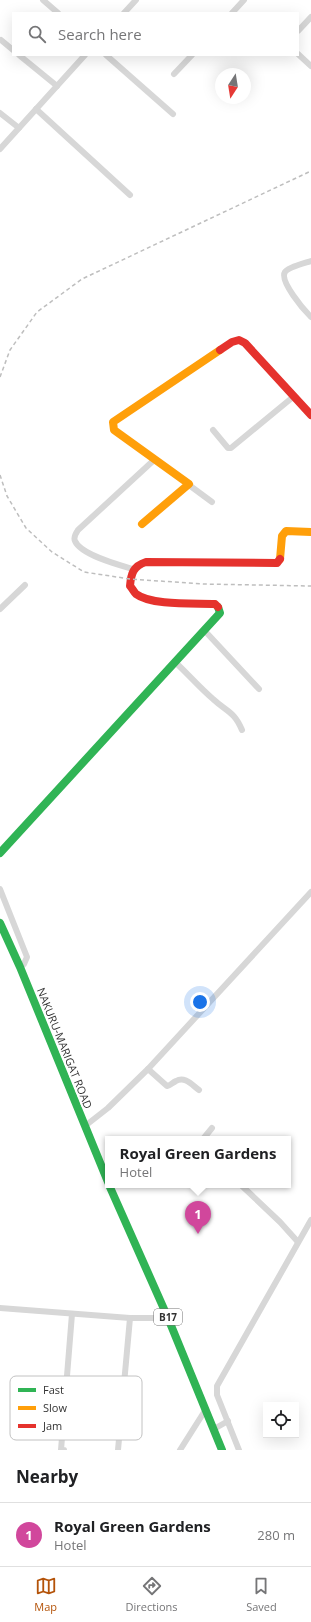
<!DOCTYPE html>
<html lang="en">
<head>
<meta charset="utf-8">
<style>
	:root { --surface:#fff; --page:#f6f6f6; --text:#202124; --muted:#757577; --line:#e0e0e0; --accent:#b45309 }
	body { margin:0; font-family:"Open Sans",sans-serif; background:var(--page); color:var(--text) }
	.controls { position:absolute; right:12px; bottom:12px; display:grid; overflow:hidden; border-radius:0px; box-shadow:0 4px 16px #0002 }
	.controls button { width:36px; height:36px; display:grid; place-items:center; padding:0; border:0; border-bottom:1px solid var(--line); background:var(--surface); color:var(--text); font:20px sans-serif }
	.compass { position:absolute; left:215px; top:68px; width:36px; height:36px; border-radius:50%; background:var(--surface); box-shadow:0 4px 16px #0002; rotate:192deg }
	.you { position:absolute; left:200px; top:1002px; width:14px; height:14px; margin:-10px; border:3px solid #fff; border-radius:50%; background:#1a73e8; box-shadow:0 0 0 6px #1a73e833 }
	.badge { display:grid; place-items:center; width:26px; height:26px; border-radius:50%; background:var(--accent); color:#fff; font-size:13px; font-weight:700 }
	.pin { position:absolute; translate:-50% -33px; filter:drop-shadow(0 1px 2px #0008) }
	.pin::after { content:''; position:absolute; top:21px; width:14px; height:12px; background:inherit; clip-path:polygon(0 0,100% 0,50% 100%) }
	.popup { position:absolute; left:105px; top:1136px; width:186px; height:52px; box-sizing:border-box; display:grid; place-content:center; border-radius:0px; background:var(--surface); filter:drop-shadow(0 1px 3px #0005); font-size:13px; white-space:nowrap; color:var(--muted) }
	.popup b { font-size:15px; color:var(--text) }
	.popup::after { content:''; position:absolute; left:50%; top:100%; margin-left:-8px; border:8px solid transparent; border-top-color:var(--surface) }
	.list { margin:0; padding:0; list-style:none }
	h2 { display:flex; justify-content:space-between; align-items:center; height:52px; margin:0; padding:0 16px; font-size:17px }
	h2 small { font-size:13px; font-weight:400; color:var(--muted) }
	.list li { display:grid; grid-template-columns:26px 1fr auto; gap:12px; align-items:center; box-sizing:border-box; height:64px; padding:0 16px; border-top:1px solid var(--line) }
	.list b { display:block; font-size:15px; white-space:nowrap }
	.list p { margin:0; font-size:13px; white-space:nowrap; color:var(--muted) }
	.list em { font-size:13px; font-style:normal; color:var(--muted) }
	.icon { flex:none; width:22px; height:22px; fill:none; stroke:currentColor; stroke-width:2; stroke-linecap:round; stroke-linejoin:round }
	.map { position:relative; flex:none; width:311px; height:1450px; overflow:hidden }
	.search { position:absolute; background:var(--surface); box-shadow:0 4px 16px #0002; left:12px; right:12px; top:12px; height:44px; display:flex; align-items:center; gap:10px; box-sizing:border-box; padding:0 14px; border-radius:0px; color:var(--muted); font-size:15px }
	.sheet { height:116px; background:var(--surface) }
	nav { display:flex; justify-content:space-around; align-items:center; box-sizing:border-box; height:56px; border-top:1px solid var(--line); background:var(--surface); font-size:11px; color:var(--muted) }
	nav a { display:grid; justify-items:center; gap:2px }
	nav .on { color:var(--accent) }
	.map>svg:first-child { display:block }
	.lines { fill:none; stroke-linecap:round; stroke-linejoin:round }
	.street { stroke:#d7d7d7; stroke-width:6 }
	.fast { stroke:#30b455; stroke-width:8 }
	.slow { stroke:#ff9f0a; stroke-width:8 }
	.jam { stroke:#e5322d; stroke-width:8 }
	.rail { stroke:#bebebe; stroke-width:1.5; stroke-dasharray:4 3; stroke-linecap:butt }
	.labels { text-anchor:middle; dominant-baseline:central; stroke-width:4; stroke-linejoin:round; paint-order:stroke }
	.shield { fill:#fff; stroke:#707070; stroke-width:1 }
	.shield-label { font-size:10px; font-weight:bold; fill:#333 }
	.street-label { font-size:11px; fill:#333; stroke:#fff }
	.key { fill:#fff; stroke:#c2c2c2; stroke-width:1 }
	.key-label { font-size:11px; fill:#333 }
</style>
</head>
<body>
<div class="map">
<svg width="311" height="1450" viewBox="0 0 311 1450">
	<rect width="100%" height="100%" fill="#fff"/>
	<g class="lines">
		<!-- street -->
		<g class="street">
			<polyline points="43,0 58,13"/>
			<polyline points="124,13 136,0"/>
			<polyline points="232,13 244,0"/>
			<polyline points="298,31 311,17"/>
			<polyline points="1,40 13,50"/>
			<polyline points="298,54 311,66"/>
			<polyline points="19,55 57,86"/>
			<polyline points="106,55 173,114"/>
			<polyline points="174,74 192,55"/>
			<polyline points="36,109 130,195"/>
			<polyline points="0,113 19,128"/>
			<polyline points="0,149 85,55"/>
			<path d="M311 261C305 263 288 267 285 272 279 281 304 310 311 317"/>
			<polyline points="213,430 228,448 231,448 293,397"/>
			<polyline points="189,485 212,502"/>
			<path d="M133 569C119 565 81 555 75 541 73 537 76 533 78 530L154 460"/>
			<polyline points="0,609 25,585"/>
			<polyline points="204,630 259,689"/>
			<path d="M175 662C188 674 200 688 213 699 227 712 234 711 242 730"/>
			<polyline points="0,889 27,957 24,964 20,967"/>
			<path d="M148 1069 167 1086C171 1085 172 1083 176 1081 185 1076 192 1085 199 1090"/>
			<polyline points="85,1126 108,1108 148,1069 311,892"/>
			<polyline points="203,1139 212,1128"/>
			<polyline points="241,1185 280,1222 298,1242"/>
			<polyline points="0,1308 130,1318 168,1318"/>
			<polyline points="214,1429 228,1421"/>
			<polyline points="64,1450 61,1450 72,1314"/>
			<polyline points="118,1450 130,1318"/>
			<polyline points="180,1450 206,1409"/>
			<polyline points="239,1450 217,1395 217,1386 311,1220"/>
		</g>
		<!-- fast -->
		<g class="fast">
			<polyline points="0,853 220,613 218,607"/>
			<polyline points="0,923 20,967 108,1182"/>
			<polyline points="109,1185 168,1318 222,1450"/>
		</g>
		<!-- slow -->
		<g class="slow">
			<polyline points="142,524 189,484 114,430 113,422 220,350"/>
			<polyline points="280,559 282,536 286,531 311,532"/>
		</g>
		<!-- jam -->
		<g class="jam">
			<polyline points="220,350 232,342 239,340 245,343 311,415"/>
			<path d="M218 607 215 604C195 603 152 606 136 594 134 592 132 588 130 586 131 574 133 566 146 562L277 563 280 559"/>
		</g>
		<!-- rail -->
		<g class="rail">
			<polyline points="0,377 10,350 37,312 82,279 311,171"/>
			<polyline points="0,475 7,496 26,528 52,552 84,572 130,579 203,584 311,586"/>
		</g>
	</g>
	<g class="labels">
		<!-- shield labels -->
		<rect class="shield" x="154" y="1309" width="28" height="16" rx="3"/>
		<g class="shield-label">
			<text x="168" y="1317">B17</text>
		</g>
		<!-- street labels -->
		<g class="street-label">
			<text transform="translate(65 1048) rotate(68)">NAKURU-MARIGAT ROAD</text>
		</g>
	</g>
	<!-- legend -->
	<rect x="10" y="1376" width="132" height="64" rx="6" class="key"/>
	<rect x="18" y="1388" width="18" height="4" fill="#30b455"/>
	<rect x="18" y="1406" width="18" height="4" fill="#ff9f0a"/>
	<rect x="18" y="1424" width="18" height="4" fill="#e5322d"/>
	<g class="key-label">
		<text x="43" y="1394">Fast</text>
		<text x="43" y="1412">Slow</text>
		<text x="43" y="1430">Jam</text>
	</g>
</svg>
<div class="controls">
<button><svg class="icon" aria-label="locate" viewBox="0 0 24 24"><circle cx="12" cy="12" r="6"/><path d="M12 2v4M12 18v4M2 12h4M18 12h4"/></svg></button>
</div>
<svg class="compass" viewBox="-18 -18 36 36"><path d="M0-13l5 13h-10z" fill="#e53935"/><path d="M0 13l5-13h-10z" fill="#757577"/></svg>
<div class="you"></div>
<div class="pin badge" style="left:198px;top:1234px;background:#d1479c">1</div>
<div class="popup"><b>Royal Green Gardens</b>Hotel</div>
<div class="search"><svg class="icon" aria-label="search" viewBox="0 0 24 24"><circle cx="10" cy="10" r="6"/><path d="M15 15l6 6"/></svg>Search here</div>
</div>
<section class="sheet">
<h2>Nearby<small></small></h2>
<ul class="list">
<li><span class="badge" style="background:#d1479c">1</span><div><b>Royal Green Gardens</b><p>Hotel</p></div><em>280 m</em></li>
</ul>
</section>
<nav>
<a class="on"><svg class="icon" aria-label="map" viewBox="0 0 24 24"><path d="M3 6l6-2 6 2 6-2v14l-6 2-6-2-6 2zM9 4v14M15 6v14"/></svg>Map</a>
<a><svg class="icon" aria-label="directions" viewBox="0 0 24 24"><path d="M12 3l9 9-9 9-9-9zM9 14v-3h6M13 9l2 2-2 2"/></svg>Directions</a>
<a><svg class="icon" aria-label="saved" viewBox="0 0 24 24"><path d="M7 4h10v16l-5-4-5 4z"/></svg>Saved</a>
</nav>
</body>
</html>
